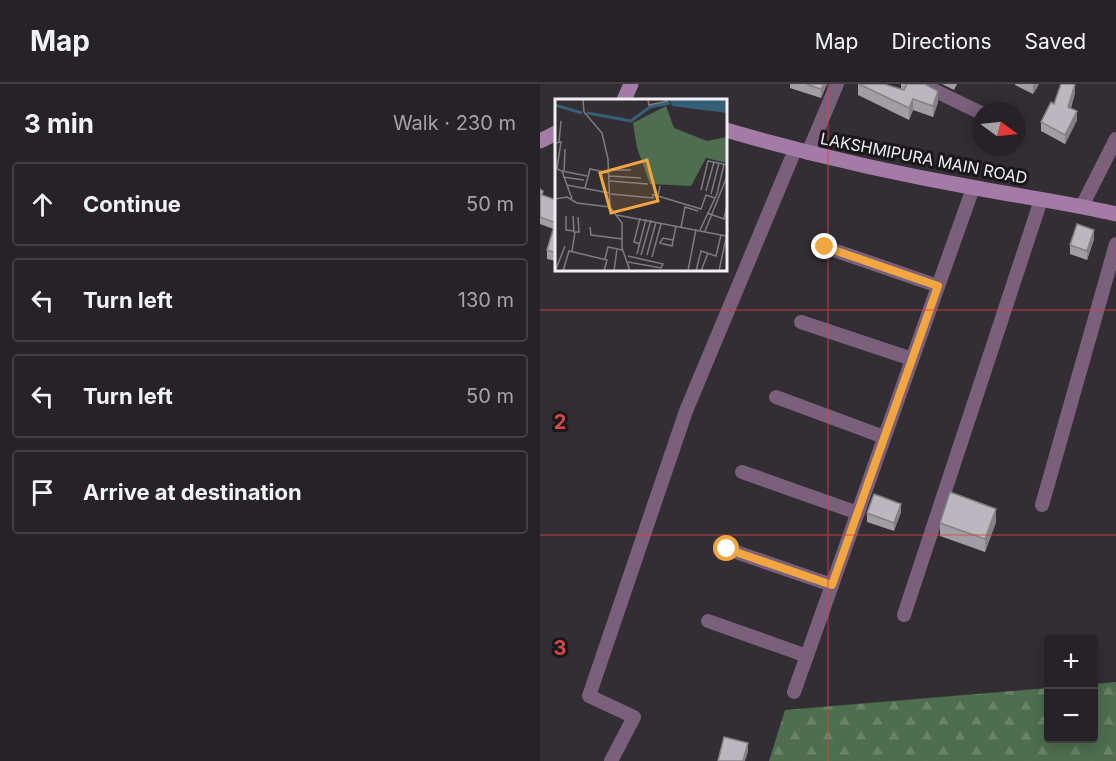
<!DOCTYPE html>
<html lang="en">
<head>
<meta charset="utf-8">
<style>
	:root { --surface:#262227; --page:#2e2a2f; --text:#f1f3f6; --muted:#a4a4a7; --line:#423f44 }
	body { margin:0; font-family:Inter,sans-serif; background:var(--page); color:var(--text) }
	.controls { position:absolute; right:18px; bottom:18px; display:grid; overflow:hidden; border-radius:6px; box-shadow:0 3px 15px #0003 }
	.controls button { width:54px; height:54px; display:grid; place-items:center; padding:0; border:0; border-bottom:2px solid var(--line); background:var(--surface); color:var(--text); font:30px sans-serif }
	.compass { position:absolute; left:432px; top:18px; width:54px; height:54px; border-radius:50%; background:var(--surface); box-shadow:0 3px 15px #0003; rotate:105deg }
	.stop { position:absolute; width:18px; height:18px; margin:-14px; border:4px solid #f1a640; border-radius:50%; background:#fff }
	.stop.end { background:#f1a640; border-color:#fff; box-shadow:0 2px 6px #0008 }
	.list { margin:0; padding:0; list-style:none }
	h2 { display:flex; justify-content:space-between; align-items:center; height:78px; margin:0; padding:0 24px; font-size:26px }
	h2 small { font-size:20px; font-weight:400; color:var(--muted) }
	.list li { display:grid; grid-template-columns:39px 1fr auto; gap:18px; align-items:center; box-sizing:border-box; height:84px; margin:0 12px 12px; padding:0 12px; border:2px solid var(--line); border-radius:6px }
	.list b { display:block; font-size:22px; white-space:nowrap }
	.list em { font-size:20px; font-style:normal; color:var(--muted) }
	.icon { flex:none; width:33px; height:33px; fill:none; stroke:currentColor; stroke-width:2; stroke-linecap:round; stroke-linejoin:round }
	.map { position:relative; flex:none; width:576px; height:677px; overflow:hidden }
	header { display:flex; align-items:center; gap:36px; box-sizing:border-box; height:84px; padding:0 30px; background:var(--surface); border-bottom:2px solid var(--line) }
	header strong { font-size:28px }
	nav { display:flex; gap:33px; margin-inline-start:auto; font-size:21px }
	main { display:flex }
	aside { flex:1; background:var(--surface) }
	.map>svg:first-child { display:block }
	.forest { fill:url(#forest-firs) }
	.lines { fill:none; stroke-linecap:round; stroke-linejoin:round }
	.street { stroke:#7b607c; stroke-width:14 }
	.secondary { stroke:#a47aa6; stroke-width:15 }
	.wall { fill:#a19da4 }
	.shaded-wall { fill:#838086 }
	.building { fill:#bbb7bf; stroke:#838086; stroke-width:1.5 }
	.route { stroke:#f1a640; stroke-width:8 }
	.grid { fill:none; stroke:#da4646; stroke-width:1.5; stroke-opacity:0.55 }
	.labels { text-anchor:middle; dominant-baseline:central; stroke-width:6; stroke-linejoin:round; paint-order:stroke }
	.street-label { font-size:16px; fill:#f1eff3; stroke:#19171a }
	.inset-river { fill:none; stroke:#365f77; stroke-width:3 }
	.inset-road { fill:none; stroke:#7e7b80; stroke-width:1.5 }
	.view { fill:#f1a640; fill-opacity:0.15; stroke:#f1a640; stroke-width:3 }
	.inset-edge { fill:none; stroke:#f1eff3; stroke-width:3 }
	.grid-label { font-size:20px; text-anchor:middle; font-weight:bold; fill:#da4646; stroke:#19171a; stroke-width:6; stroke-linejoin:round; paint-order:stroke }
</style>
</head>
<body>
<header>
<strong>Map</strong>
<nav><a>Map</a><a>Directions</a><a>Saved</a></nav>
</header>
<main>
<aside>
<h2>3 min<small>Walk · 230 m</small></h2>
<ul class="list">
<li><svg class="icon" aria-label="ahead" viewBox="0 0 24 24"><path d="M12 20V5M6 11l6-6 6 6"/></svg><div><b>Continue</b></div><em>50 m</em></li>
<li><svg class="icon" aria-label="left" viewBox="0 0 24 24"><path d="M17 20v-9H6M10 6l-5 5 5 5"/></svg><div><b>Turn left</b></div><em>130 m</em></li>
<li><svg class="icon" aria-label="left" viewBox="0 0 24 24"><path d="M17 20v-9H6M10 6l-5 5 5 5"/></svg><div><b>Turn left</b></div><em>50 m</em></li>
<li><svg class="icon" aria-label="arrive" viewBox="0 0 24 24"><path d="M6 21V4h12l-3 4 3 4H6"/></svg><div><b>Arrive at destination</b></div></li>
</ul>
</aside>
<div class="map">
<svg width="576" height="677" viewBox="0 0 576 677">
	<defs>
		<pattern id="forest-firs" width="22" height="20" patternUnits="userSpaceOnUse" patternTransform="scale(1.5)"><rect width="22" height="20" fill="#4e6e4f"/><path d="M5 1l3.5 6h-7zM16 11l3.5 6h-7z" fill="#688369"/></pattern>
	</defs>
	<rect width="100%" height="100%" fill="#322e34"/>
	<!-- forest -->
	<polygon class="forest" points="576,598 576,677 229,677 245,626 508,604 508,654 554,654 554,600"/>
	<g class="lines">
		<!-- street -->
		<g class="street">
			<polyline points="381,0 441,29"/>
			<polyline points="268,69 297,0"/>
			<polyline points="542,122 576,55"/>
			<polyline points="285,163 398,202"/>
			<polyline points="261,238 372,275"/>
			<polyline points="236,313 344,353"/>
			<polyline points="202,388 318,429"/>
			<polyline points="502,421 576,160"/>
			<polyline points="187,465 292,501"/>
			<polyline points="364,531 501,116"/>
			<polyline points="168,537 267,572"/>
			<polyline points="254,608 433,104"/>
			<polyline points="71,677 94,633 49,612 146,327 255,66"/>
		</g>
		<!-- secondary -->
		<g class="secondary">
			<polyline points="84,16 91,0"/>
			<path d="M186 46C268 70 352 89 436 104 483 113 530 119 576 130"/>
			<polyline points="0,57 16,49"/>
		</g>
	</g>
	<!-- wall -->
	<g class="wall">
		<polygon points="250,0 287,0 281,14 250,4"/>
		<polygon points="318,0 361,5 361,0 385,0 398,18 393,33 373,26 369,36 318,11"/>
		<polygon points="402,0 417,0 414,6"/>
		<polygon points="475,0 499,0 493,10 475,1"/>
		<polygon points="535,9 531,24 537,36 525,60 501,47 501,38 514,20"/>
		<polygon points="0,105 3,111 16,116 16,146 0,140"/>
		<polygon points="16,147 16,177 7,175 7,166"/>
		<polygon points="554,155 547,176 530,170 530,161"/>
		<polygon points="361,428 354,447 327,438 327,429"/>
		<polygon points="456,438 445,468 400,452 400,439"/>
	</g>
	<!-- shaded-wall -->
	<g class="shaded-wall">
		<polygon points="284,0 287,0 281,14 281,5"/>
		<polygon points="494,0 499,0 493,10 493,1"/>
		<polygon points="535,0 535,9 528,32 528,23"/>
		<polygon points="398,7 398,18 393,33 393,22"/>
		<polygon points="373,15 373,26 369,36 369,24"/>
		<polygon points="537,27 537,36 525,60 525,51"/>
		<polygon points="554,146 554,155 547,176 547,167"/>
		<polygon points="361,420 361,428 354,447 354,439"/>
		<polygon points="456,425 456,438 445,468 445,455"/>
		<polygon points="208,659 208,668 205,677 203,677"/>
	</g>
	<!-- building -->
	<g class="building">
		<polygon points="266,0 284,0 281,5"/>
		<polygon points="319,0 344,0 364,6 367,0 385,0 398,7 393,22 373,15 369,24"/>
		<polygon points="521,0 535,0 528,23 537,27 525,51 501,38 511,18 514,20"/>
		<polygon points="0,105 3,107 2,111 16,116 16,139 0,133"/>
		<polygon points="537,140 554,146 547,167 530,161"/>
		<polygon points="13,146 16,147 16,169 7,166"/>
		<polygon points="410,408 456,425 445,455 400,439"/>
		<polygon points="334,410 361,420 354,439 327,429"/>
		<polygon points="184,653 208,659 203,677 178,677"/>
	</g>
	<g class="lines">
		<!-- route -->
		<polyline class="route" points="187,465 292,501 398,202 285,163"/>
	</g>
	<!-- grid -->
	<path class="grid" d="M288 0V677M0 226H576M0 451H576"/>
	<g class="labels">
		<!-- street labels -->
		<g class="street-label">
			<text transform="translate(384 74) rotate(11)">LAKSHMIPURA MAIN ROAD</text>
		</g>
	</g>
	<!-- overview -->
	<g transform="translate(15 15)">
		<rect width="172" height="172" fill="#322e34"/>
		<path d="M111 7 119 29 152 42 172 38V64L151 59 136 87 95 85 82 49 78 24Z" fill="#4e6e4f"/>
		<path d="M115 1H172V14L117 7Z" fill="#365f77"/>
		<path class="inset-river" d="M0 6 27 14M32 14 76 22 95 8 115 4"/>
		<path class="inset-road" d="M28 1 29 13 47 34 53 60 55 108 67 124V149L75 172M93 1 94 6 113 2M4 43 6 22M0 44 6 43 2 69M0 69 7 72 17 100M54 71H76M7 72 32 77M9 73 10 50M54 77 86 79M8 78 29 81M55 82 93 85M12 86 54 94M30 89 35 70 54 74M146 91 153 62 173 66M151 92 159 63M56 95 98 99V96L103 97 105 87M156 95 164 64M103 97 146 110 151 96 160 99M0 100 12 98 22 104 55 108M152 114 169 120 172 107M62 116 171 137M11 117V131L19 132M18 117 19 133H24L23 118M35 128 36 136 67 140M126 128 130 108 143 112M145 131 162 95 169 65M150 132 173 75M118 141 108 139 105 144 117 147 121 127M85 145 79 143 85 119M17 152 20 133M82 155 91 120M86 156 96 121M92 156 101 123M73 157 108 165 106 169 73 163M97 158 106 125M50 160 53 148 67 151M1 170 10 147M8 172 14 152 52 161 49 172M59 172 62 150M133 172 141 130M141 172 146 152 161 157 166 136M146 172 153 154M164 172 173 130"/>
		<path class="view" d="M92 61 103 102 56 114 45 74Z"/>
		<rect width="172" height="172" class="inset-edge"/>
	</g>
	<g class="grid-label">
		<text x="20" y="345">2</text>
		<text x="20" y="571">3</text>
	</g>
</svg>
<div class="controls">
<button>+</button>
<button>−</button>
</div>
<svg class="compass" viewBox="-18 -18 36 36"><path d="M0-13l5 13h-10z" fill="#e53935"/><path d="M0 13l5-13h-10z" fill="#a4a4a7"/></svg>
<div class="stop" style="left:187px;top:465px"></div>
<div class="stop end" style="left:285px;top:163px"></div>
</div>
</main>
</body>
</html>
